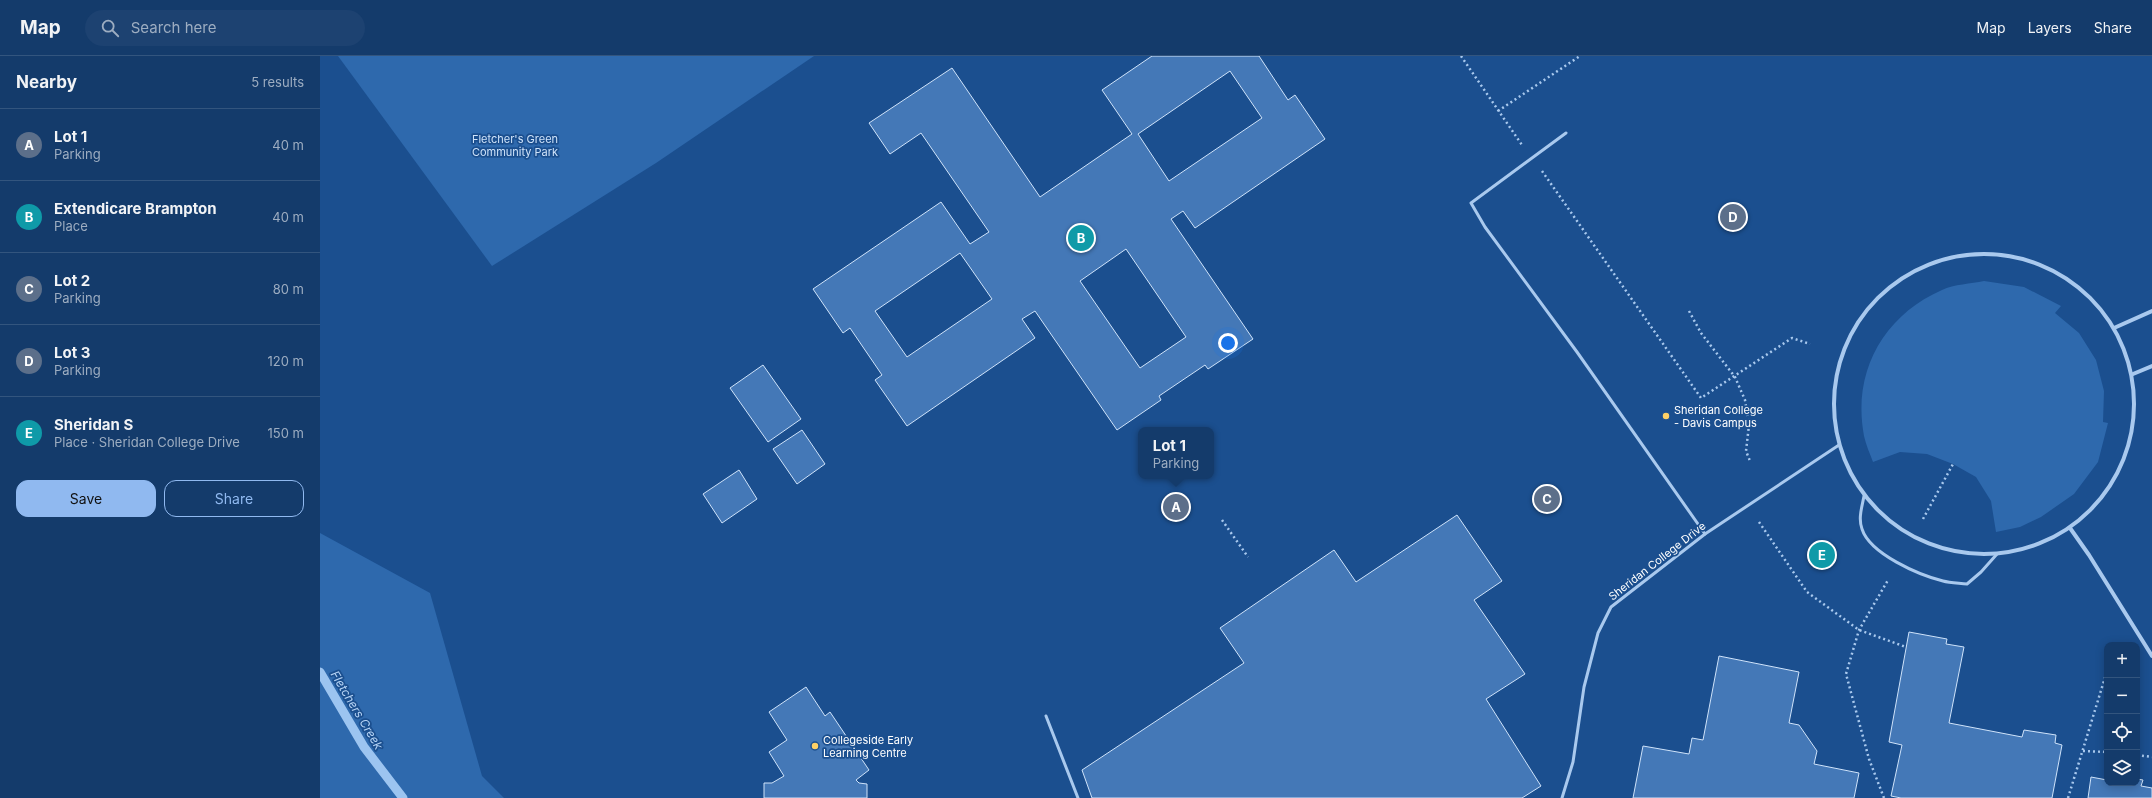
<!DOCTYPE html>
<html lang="en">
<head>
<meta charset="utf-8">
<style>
	:root { --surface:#143b6b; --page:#1d4271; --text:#f1f3f6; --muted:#9dadc1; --line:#33557e; --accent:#90b9f0 }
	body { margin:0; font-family:Inter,sans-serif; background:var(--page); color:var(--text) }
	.controls { position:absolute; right:12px; bottom:12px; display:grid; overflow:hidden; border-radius:8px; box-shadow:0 2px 10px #0003 }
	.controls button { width:36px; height:36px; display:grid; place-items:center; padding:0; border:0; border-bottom:1px solid var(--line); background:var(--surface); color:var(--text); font:20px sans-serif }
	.you { position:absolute; left:908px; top:287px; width:14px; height:14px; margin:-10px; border:3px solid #fff; border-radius:50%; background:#1a73e8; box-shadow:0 0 0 6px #1a73e833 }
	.badge { display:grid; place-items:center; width:26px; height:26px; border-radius:50%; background:var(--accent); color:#fff; font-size:13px; font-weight:700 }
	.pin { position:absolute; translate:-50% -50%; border:2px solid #fff; box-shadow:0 1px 4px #0006 }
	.popup { position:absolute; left:818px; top:371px; width:76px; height:52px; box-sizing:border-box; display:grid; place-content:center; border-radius:8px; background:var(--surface); filter:drop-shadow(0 1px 3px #0005); font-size:13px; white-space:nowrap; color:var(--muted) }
	.popup b { font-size:15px; color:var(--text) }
	.popup::after { content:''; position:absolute; left:50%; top:100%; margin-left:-8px; border:8px solid transparent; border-top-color:var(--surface) }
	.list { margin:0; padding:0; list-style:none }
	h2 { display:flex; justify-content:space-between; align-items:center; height:52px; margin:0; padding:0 16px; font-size:17px }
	h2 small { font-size:13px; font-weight:400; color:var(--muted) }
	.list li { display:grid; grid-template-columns:26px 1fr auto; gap:12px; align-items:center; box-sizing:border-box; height:72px; padding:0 16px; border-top:1px solid var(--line) }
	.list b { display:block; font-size:15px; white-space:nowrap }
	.list p { margin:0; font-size:13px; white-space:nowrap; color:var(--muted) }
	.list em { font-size:13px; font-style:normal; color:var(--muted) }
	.actions { display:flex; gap:8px; padding:12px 16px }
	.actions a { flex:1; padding:9px 0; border:1px solid var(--accent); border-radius:12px; text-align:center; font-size:14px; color:var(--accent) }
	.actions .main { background:var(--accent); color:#111 }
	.icon { flex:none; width:22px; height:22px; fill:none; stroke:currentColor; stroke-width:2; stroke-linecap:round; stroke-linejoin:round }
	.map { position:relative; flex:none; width:1832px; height:742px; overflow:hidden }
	header { display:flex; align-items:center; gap:24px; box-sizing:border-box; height:56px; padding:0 20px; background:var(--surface); border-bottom:1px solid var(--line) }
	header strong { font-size:19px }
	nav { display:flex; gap:22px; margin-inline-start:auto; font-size:14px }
	.search { width:280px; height:36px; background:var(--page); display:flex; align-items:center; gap:10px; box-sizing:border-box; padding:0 14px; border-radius:22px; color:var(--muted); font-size:15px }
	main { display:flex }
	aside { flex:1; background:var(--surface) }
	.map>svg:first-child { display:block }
	.green { fill:#2e69ad }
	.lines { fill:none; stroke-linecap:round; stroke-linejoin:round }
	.stream { stroke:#9cc4f0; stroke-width:9 }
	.building { fill:#4478b7; stroke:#cfe3fa; fill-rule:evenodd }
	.path { stroke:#a9c9ee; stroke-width:2.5; stroke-dasharray:2 3; stroke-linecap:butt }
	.lane { stroke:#a9c9ee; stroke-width:3 }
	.street { stroke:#a9c9ee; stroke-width:4 }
	.poi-dot { fill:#ffd166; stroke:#1b4f8f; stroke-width:1.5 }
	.labels { text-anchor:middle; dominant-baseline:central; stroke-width:3.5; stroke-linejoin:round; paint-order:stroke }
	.park-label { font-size:11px; fill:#cfe3fa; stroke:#1b4f8f }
	.poi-label { font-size:11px; fill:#fff; stroke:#1b4f8f; text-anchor:start }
	.street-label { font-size:11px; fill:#fff; stroke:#1b4f8f }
	.water-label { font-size:12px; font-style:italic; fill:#b5d3f5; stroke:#1b4f8f }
</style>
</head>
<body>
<header>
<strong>Map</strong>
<div class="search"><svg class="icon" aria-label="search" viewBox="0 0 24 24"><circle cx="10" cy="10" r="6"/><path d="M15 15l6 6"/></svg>Search here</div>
<nav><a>Map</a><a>Layers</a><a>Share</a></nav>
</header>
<main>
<aside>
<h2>Nearby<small>5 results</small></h2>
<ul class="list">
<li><span class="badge" style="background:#5c6f8a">A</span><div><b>Lot 1</b><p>Parking</p></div><em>40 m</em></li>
<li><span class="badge" style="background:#0f9aa8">B</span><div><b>Extendicare Brampton</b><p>Place</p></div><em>40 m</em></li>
<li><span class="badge" style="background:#5c6f8a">C</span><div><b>Lot 2</b><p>Parking</p></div><em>80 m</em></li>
<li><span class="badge" style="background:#5c6f8a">D</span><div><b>Lot 3</b><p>Parking</p></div><em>120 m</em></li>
<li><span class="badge" style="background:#0f9aa8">E</span><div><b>Sheridan S</b><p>Place · Sheridan College Drive</p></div><em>150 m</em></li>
</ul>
<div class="actions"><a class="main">Save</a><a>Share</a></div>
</aside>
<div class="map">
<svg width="1832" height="742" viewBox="0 0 1832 742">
	<rect width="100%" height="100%" fill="#1b4f8f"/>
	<!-- green -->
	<g class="green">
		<polygon points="18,0 494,0 336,107 172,210"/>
		<path d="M1664 225 1704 231 1741 250 1735 257 1759 277 1776 304 1784 335 1783 366 1788 367 1778 406 1754 438 1721 461 1700 471 1676 476 1671 445 1656 421 1633 408 1607 398 1580 396 1553 406C1550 398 1546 389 1544 380 1532 316 1563 260 1622 234 1634 228 1651 228 1664 225Z"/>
		<polygon points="0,477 110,537 162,720 184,742 0,742"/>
	</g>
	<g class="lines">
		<!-- stream -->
		<polyline class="stream" points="0,616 44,691 83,742"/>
	</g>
	<!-- building -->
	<g class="building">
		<path d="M832 0H939L968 44 975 39 1005 83 875 172 863 155 851 163 933 283 888 313 885 309 839 340 841 344 797 374 715 255 702 263 715 282 587 370 555 324 562 319 530 272 523 277 493 233 621 146 650 188 669 176 601 77 570 98 549 67 632 12 720 141 812 78 782 34ZM910 15 942 62 849 125 818 78ZM806 193 866 281 820 312 760 225ZM640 197 672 243 587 301 555 255Z"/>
		<polygon points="443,309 481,363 448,386 410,332"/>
		<polygon points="482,374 505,408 477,428 453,393"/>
		<polygon points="419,414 437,443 402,467 383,438"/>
		<polygon points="1137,459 1182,525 1154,544 1205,618 1166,643 1221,730 1202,742 772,742 762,714 924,607 900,572 1014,494 1036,526"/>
		<polygon points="1589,576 1627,583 1626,588 1644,591 1629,667 1702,681 1704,674 1736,679 1735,687 1742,689 1732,742 1581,742 1571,740 1582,689 1569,686"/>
		<polygon points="1399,600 1479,616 1469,667 1479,669 1497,695 1494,708 1539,717 1534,742 1313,742 1323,690 1369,698 1372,682 1383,684"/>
		<polygon points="486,631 505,660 510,656 549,714 536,724 539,727 547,728 547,742 444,742 444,727 452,727 464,720 449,696 467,684 449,656"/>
		<polygon points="1771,721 1787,724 1787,727 1817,727 1817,723 1823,724 1821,730 1832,732 1832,742 1768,742"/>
	</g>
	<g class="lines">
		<!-- path -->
		<g class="path">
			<polyline points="1141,0 1202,89"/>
			<polyline points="1178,55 1260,0"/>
			<polyline points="1222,115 1381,342 1472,282 1490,288"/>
			<polyline points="1369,255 1381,277 1415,321 1425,344 1429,369 1426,395 1430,405"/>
			<polyline points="1603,463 1633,408"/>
			<polyline points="902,464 928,501"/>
			<polyline points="1439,466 1487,536 1539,574 1586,591"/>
			<polyline points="1763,695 1787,696"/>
			<polyline points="1817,699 1832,701"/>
			<polyline points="1564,742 1549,703 1526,618 1539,574 1568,524"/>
			<polyline points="1748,742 1787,615"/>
		</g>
		<!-- lane -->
		<g class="lane">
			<polyline points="1246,77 1151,147 1165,171 1257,296 1385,478"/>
			<path d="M1544 440C1542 451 1538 462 1542 473 1550 498 1599 519 1623 525 1630 527 1639 527 1647 528L1661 516 1677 498"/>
			<polyline points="726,660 758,742"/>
			<polyline points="1242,742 1253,706 1264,631 1278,577 1291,551 1385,478 1519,389"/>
		</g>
		<!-- street -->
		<g class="street">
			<circle cx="1664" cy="348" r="150"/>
			<polyline points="1794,272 1832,255"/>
			<polyline points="1813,318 1832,310"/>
			<polyline points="1750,472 1769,499 1832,600"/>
		</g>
	</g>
	<!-- markers -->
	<g class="poi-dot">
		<circle cx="1346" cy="360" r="4"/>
		<circle cx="495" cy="690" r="4"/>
	</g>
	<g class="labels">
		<!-- park labels -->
		<g class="park-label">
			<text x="195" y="83">Fletcher's Green<tspan x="195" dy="13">Community Park</tspan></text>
		</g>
		<!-- poi labels -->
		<g class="poi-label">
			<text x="1354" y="354">Sheridan College<tspan x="1354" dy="13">- Davis Campus</tspan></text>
			<text x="503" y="684">Collegeside Early<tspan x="503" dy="13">Learning Centre</tspan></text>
		</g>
		<!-- street labels -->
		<g class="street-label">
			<text transform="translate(1337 505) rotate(-38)">Sheridan College Drive</text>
		</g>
		<!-- water labels -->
		<g class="water-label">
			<text transform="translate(37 654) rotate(59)">Fletchers Creek</text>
		</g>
	</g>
</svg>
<div class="controls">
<button>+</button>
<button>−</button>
<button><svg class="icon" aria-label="locate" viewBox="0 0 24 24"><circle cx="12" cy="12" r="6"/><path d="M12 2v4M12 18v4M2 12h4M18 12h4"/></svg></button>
<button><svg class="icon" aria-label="layers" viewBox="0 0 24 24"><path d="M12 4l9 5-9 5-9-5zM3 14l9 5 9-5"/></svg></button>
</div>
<div class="you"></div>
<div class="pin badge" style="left:856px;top:451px;background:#5c6f8a">A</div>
<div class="popup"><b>Lot 1</b>Parking</div>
<div class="pin badge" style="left:761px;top:182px;background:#0f9aa8">B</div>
<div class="pin badge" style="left:1227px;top:443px;background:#5c6f8a">C</div>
<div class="pin badge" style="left:1413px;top:161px;background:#5c6f8a">D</div>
<div class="pin badge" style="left:1502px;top:499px;background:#0f9aa8">E</div>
</div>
</main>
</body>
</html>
